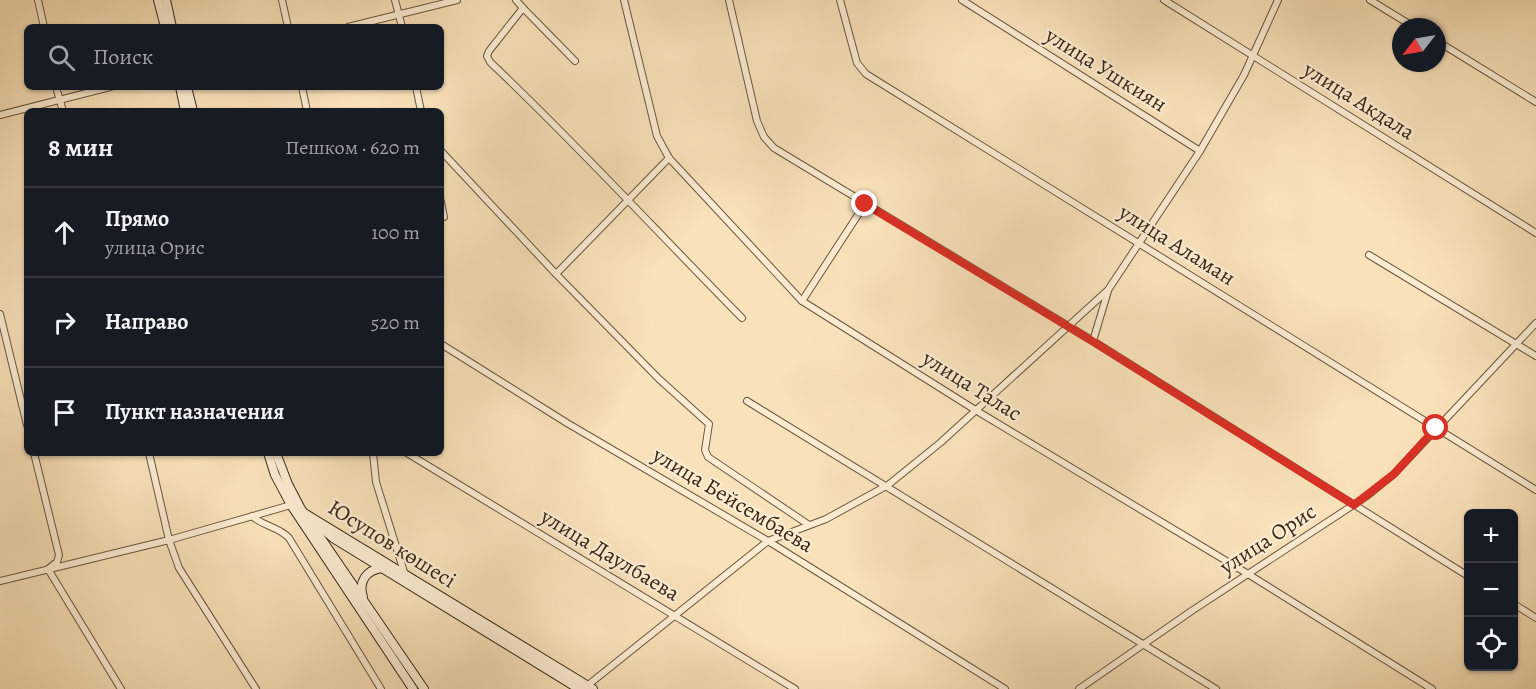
<!DOCTYPE html>
<html lang="ru">
<head>
<meta charset="utf-8">
<style>
	:root { --surface:#171b24; --page:#242831; --text:#f1f3f6; --muted:#9ea1a6; --line:#363941 }
	body { margin:0; font-family:Alegreya,serif; background:var(--page); color:var(--text) }
	.controls { position:absolute; right:18px; bottom:18px; display:grid; overflow:hidden; border-radius:9px; box-shadow:0 2px 4px #0004 }
	.controls button { width:54px; height:54px; display:grid; place-items:center; padding:0; border:0; border-bottom:2px solid var(--line); background:var(--surface); color:var(--text); font:30px sans-serif }
	.compass { position:absolute; left:1392px; top:18px; width:54px; height:54px; border-radius:50%; background:var(--surface); box-shadow:0 2px 4px #0004; rotate:239deg }
	.stop { position:absolute; width:18px; height:18px; margin:-14px; border:4px solid #d93025; border-radius:50%; background:#fff }
	.stop.end { background:#d93025; border-color:#fff; box-shadow:0 2px 6px #0008 }
	.list { margin:0; padding:0; list-style:none }
	h2 { display:flex; justify-content:space-between; align-items:center; height:78px; margin:0; padding:0 24px; font-size:26px }
	h2 small { font-size:20px; font-weight:400; color:var(--muted) }
	.list li { display:grid; grid-template-columns:39px 1fr auto; gap:18px; align-items:center; box-sizing:border-box; height:90px; padding:0 24px; border-top:2px solid var(--line) }
	.list b { display:block; font-size:22px; white-space:nowrap }
	.list p { margin:0; font-size:20px; white-space:nowrap; color:var(--muted) }
	.list em { font-size:20px; font-style:normal; color:var(--muted) }
	.icon { flex:none; width:33px; height:33px; fill:none; stroke:currentColor; stroke-width:2; stroke-linecap:round; stroke-linejoin:round }
	.map { position:relative; flex:none; width:1536px; height:689px; overflow:hidden }
	.search { position:absolute; background:var(--surface); box-shadow:0 2px 4px #0004; left:24px; top:24px; width:420px; height:66px; display:flex; align-items:center; gap:15px; box-sizing:border-box; padding:0 21px; border-radius:9px; color:var(--muted); font-size:22px }
	.panel { position:absolute; background:var(--surface); box-shadow:0 2px 4px #0004; left:24px; top:108px; width:420px; height:348px; border-radius:9px }
	.map>svg:first-child { display:block }
	.lines { fill:none; stroke-linecap:round; stroke-linejoin:round }
	.street-casing { stroke:#68563f; stroke-width:8 }
	.secondary-casing { stroke:#382716; stroke-width:10 }
	.street { stroke:#fbecd2; stroke-width:6 }
	.secondary { stroke:#fbecd2; stroke-width:8 }
	.route { stroke:#d93025; stroke-width:8 }
	.labels { text-anchor:middle; dominant-baseline:central; stroke-width:4.5; stroke-linejoin:round; paint-order:stroke }
	.street-label { font-size:22px; fill:#382716; stroke:#fbecd2 }
</style>
</head>
<body>
<div class="map">
<svg width="1536" height="689" viewBox="0 0 1536 689">
	<rect width="100%" height="100%" fill="#f9e1b9"/>
	<filter id="stains"><feTurbulence type="fractalNoise" baseFrequency=".00333" numOctaves="4"/><feColorMatrix values="0 0 0 0 .2 0 0 0 0 .09 0 0 0 0 .02 0 0 0 .5 -.17"/></filter>
	<radialGradient id="worn" r=".72"><stop offset=".6" stop-color="#630" stop-opacity="0"/><stop offset="1" stop-color="#630" stop-opacity=".3"/></radialGradient>
	<g class="lines">
		<defs>
			<g id="street">
				<polyline points="38,0 44,27"/>
				<polyline points="282,0 288,27"/>
				<polyline points="395,0 402,27"/>
				<path d="M516 0 523 8 489 51 487 56 490 62C577 144 658 233 742 318"/>
				<polyline points="624,0 657,136 669,158 802,301 977,411 1248,574 1432,689"/>
				<polyline points="729,0 757,121 764,137 774,148 1093,341 1468,576"/>
				<polyline points="840,0 857,63 866,74 1536,490"/>
				<polyline points="962,0 1200,151"/>
				<polyline points="1164,0 1536,233"/>
				<polyline points="1370,0 1414,27"/>
				<polyline points="523,8 575,61"/>
				<polyline points="348,27 457,0"/>
				<polyline points="1437,41 1536,102"/>
				<polyline points="56,87 63,111"/>
				<polyline points="302,87 307,111"/>
				<polyline points="416,87 421,111"/>
				<polyline points="0,115 110,87"/>
				<polyline points="441,151 556,274"/>
				<polyline points="669,158 556,274 659,379 709,424 705,450 708,457 809,525"/>
				<polyline points="441,202 444,217"/>
				<polyline points="1369,255 1536,356"/>
				<polyline points="802,301 865,204"/>
				<polyline points="0,314 27,425"/>
				<polyline points="1093,341 1108,291"/>
				<polyline points="441,344 567,423 768,541 1005,689"/>
				<polyline points="747,401 1216,689"/>
				<polyline points="34,453 59,555 57,562 48,569 121,689"/>
				<polyline points="149,453 169,540 179,568 256,689"/>
				<polyline points="373,453 376,482 404,572"/>
				<polyline points="407,453 795,689"/>
				<path d="M252 516C264 527 278 526 289 538L381 689"/>
				<polyline points="0,581 169,540 291,505"/>
				<polyline points="1514,604 1536,618"/>
				<polyline points="583,689 768,541 826,519 888,485 940,443 1108,290 1200,151 1244,75 1278,0"/>
				<polyline points="1079,689 1193,610 1367,496 1394,474 1536,323"/>
			</g>
			<g id="secondary">
				<polyline points="158,0 165,27"/>
				<polyline points="166,0 172,27"/>
				<polyline points="180,87 185,111"/>
				<polyline points="187,87 193,111"/>
				<polyline points="268,453 275,475 291,505 413,689"/>
				<polyline points="276,453 288,484 301,509 424,689"/>
				<polyline points="291,505 593,689"/>
				<polyline points="317,524 333,538 579,689"/>
				<path d="M363 597C358 582 366 570 382 568"/>
			</g>
		</defs>
		<!-- street casing -->
		<use href="#street" class="street-casing"/>
		<!-- secondary casing -->
		<use href="#secondary" class="secondary-casing"/>
		<!-- street -->
		<use href="#street" class="street"/>
		<!-- secondary -->
		<use href="#secondary" class="secondary"/>
	</g>
	<g class="lines">
		<!-- route -->
		<polyline class="route" points="865,204 1092,341 1354,505 1394,474 1436,428"/>
	</g>
	<g class="labels">
		<!-- street labels -->
		<g class="street-label">
			<text transform="translate(1106 70) rotate(32)">улица Ушкиян</text>
			<text transform="translate(1359 101) rotate(32)">улица Акдала</text>
			<text transform="translate(1177 245) rotate(32)">улица Аламан</text>
			<text transform="translate(972 386) rotate(32)">улица Талас</text>
			<text transform="translate(733 500) rotate(31)">улица Бейсембаева</text>
			<text transform="translate(1268 539) rotate(-33)">улица Орис</text>
			<text transform="translate(392 544) rotate(32)">Юсупов көшесі</text>
			<text transform="translate(610 555) rotate(31)">улица Даулбаева</text>
		</g>
	</g>
	<rect width="100%" height="100%" filter="url(#stains)"/>
	<rect width="100%" height="100%" fill="url(#worn)"/>
</svg>
<div class="controls">
<button>+</button>
<button>−</button>
<button><svg class="icon" aria-label="locate" viewBox="0 0 24 24"><circle cx="12" cy="12" r="6"/><path d="M12 2v4M12 18v4M2 12h4M18 12h4"/></svg></button>
</div>
<svg class="compass" viewBox="-18 -18 36 36"><path d="M0-13l5 13h-10z" fill="#e53935"/><path d="M0 13l5-13h-10z" fill="#9ea1a6"/></svg>
<div class="stop" style="left:1436px;top:428px"></div>
<div class="stop end" style="left:865px;top:204px"></div>
<div class="search"><svg class="icon" aria-label="search" viewBox="0 0 24 24"><circle cx="10" cy="10" r="6"/><path d="M15 15l6 6"/></svg>Поиск</div>
<section class="panel">
<h2>8 мин<small>Пешком · 620 m</small></h2>
<ul class="list">
<li><svg class="icon" aria-label="ahead" viewBox="0 0 24 24"><path d="M12 20V5M6 11l6-6 6 6"/></svg><div><b>Прямо</b><p>улица Орис</p></div><em>100 m</em></li>
<li><svg class="icon" aria-label="right" viewBox="0 0 24 24"><path d="M7 20v-9h11M14 6l5 5-5 5"/></svg><div><b>Направо</b></div><em>520 m</em></li>
<li><svg class="icon" aria-label="arrive" viewBox="0 0 24 24"><path d="M6 21V4h12l-3 4 3 4H6"/></svg><div><b>Пункт назначения</b></div></li>
</ul>
</section>
</div>
</body>
</html>
